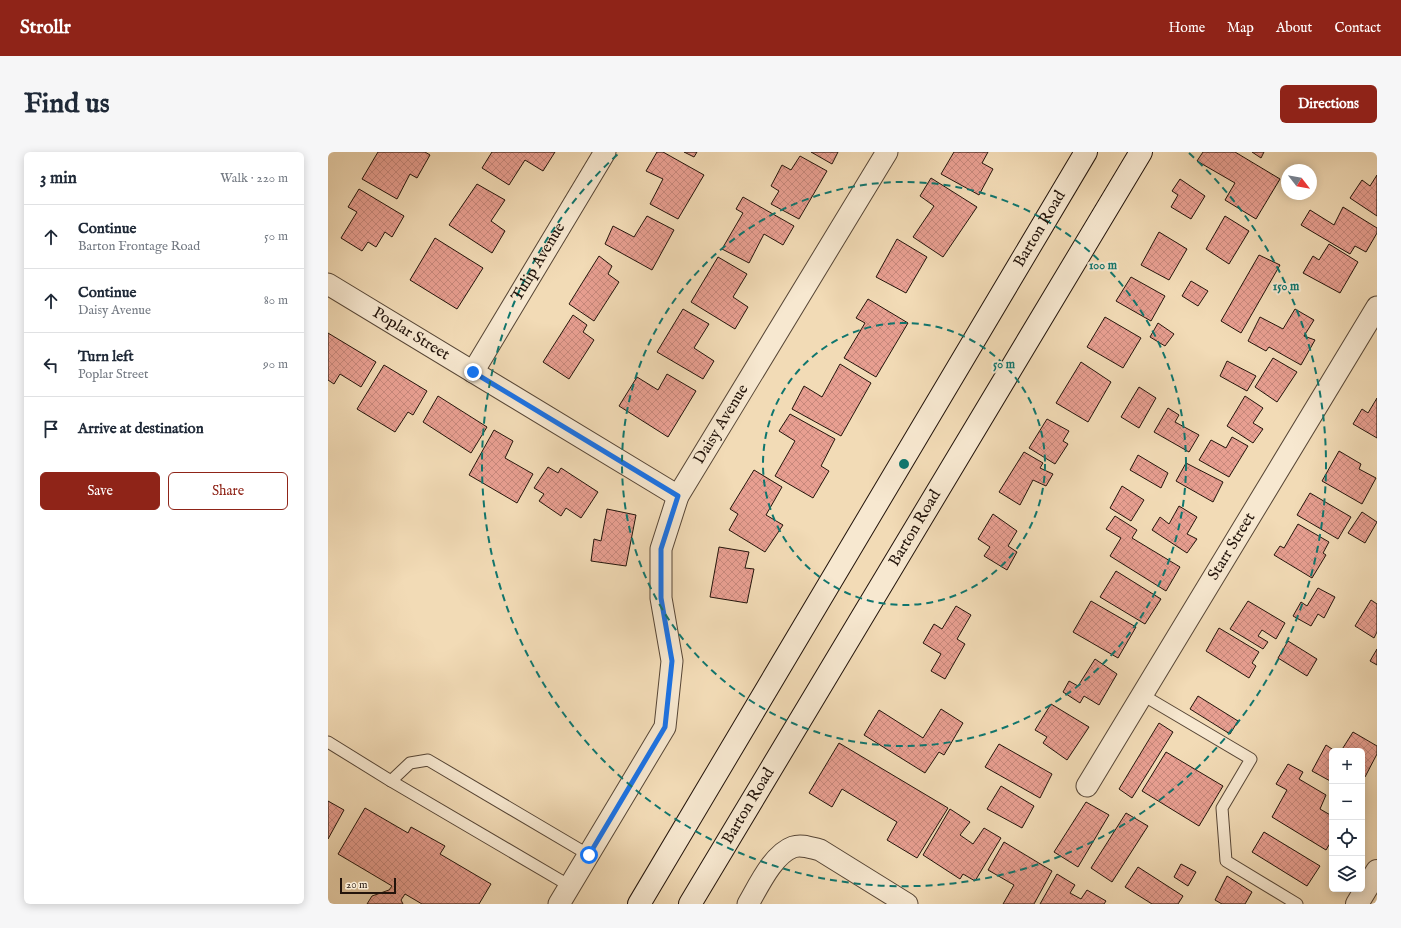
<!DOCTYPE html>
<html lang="en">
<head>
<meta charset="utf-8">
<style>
	:root { --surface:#fff; --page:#f6f6f7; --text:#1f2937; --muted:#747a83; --line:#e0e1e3; --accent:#8f2418 }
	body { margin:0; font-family:"IM FELL English",serif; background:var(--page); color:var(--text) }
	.controls { position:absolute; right:12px; bottom:12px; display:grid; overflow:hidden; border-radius:6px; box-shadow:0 2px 10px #0003 }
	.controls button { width:36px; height:36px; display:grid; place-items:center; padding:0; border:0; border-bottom:1px solid var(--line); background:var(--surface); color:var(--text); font:20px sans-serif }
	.compass { position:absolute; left:953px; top:12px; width:36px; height:36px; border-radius:50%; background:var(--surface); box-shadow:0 2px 10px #0003; rotate:121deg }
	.scale { position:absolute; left:12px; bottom:10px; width:56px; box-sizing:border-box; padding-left:4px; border:2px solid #23140b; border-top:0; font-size:11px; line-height:14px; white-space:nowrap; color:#23140b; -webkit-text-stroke:3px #f7e8d0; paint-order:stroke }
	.stop { position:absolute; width:12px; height:12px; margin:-9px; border:3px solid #1a73e8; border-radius:50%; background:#fff }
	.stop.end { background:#1a73e8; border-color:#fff; box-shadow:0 1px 4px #0008 }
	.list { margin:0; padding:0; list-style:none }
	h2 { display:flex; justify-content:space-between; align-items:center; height:52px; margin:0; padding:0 16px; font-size:17px }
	h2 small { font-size:13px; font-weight:400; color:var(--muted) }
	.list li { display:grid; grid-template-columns:26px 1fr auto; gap:12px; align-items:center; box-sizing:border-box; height:64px; padding:0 16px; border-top:1px solid var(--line) }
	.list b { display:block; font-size:15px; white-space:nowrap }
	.list p { margin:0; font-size:13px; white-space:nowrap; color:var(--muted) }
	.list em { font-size:13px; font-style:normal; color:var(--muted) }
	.actions { display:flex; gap:8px; padding:12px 16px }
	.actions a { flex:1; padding:9px 0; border:1px solid var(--accent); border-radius:6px; text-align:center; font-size:14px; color:var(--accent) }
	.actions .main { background:var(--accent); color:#fff }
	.icon { flex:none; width:22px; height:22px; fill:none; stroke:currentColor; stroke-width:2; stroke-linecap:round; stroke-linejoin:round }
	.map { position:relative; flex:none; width:1049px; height:752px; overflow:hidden; border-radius:6px }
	header { display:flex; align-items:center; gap:24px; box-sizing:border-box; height:56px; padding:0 20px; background:var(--accent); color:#fff }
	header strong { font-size:19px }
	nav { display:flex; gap:22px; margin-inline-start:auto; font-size:14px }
	.intro { display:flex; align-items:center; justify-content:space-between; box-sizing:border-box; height:96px; padding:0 24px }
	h1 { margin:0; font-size:28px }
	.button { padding:10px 18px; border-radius:6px; background:var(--accent); color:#fff; font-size:14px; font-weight:700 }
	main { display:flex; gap:24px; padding:0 24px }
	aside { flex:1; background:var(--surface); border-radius:6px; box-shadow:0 2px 10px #0003 }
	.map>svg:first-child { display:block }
	.building { fill:url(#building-cross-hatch); stroke:#23140b }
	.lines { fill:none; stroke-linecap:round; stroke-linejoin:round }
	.service-casing { stroke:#574636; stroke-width:13 }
	.minor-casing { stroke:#574636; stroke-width:23 }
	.tertiary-casing { stroke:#574636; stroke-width:24 }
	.secondary-casing { stroke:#23140b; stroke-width:24 }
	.service { stroke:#f7e8d0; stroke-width:11 }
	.minor { stroke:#f7e8d0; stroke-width:21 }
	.tertiary { stroke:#f7e8d0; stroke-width:22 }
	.secondary { stroke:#f7e8d0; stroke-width:22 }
	.route { stroke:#1a73e8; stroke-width:5 }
	.ring { fill:none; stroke:#0f766e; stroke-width:2; stroke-dasharray:7 5 }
	.labels { text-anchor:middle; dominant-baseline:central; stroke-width:4; stroke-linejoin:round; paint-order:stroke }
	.street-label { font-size:16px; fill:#23140b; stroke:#f7e8d0 }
	.centre { fill:#0f766e; stroke:#f7e8d0; stroke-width:2 }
	.ring-label { font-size:12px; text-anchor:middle; font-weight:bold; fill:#0f766e; stroke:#f7e8d0; stroke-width:4; stroke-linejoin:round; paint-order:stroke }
</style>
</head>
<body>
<header>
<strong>Strollr</strong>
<nav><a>Home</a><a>Map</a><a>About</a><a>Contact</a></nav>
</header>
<div class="intro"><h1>Find us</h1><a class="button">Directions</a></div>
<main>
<aside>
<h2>3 min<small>Walk · 220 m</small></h2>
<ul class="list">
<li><svg class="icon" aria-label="ahead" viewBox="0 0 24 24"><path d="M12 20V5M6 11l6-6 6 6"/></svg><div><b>Continue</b><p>Barton Frontage Road</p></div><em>50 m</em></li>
<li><svg class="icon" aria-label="ahead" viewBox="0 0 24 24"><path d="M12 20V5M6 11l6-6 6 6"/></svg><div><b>Continue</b><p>Daisy Avenue</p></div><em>80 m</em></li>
<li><svg class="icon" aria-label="left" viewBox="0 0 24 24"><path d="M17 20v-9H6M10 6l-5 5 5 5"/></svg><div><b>Turn left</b><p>Poplar Street</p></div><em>90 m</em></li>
<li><svg class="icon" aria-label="arrive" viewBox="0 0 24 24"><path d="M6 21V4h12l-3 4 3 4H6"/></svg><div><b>Arrive at destination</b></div></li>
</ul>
<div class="actions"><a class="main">Save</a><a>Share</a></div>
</aside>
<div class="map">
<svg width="1049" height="752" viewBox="0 0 1049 752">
	<defs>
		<pattern id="building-cross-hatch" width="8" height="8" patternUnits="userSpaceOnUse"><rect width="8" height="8" fill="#e89f91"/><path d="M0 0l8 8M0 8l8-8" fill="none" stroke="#c7887c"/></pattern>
	</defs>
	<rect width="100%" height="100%" fill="#f2dbb6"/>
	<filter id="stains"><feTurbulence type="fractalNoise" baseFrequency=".005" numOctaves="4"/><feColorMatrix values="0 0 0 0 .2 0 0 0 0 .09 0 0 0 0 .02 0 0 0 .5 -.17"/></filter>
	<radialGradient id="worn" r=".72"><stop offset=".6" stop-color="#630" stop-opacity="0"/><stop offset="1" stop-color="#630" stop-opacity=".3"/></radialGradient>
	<!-- building -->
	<g class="building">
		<polygon points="50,0 97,0 102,3 89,26 82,22 69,47 34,27"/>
		<polygon points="164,0 227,0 215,19 197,8 181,33 154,16"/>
		<polygon points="329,0 335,0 376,23 350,67 322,52 335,27 318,19"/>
		<polygon points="356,0 369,0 366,5"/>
		<polygon points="483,0 510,0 504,12"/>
		<polygon points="626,0 660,0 654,11 665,17 651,43 613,22"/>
		<polygon points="875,0 907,0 952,27 928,67 897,48 907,31 869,9"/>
		<polygon points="924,0 936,0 933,6"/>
		<polygon points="472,4 499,19 471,67 443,52 451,39 443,34 454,13 463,18"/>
		<polygon points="1049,23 1049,64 1022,46 1034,28 1042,34"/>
		<polygon points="603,26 649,55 615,105 585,85 606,54 592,44"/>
		<polygon points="852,27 877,44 863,67 843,55 850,43 844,39"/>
		<polygon points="149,32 177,48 163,69 177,79 164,101 121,73"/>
		<polygon points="31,37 76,64 64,85 57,80 48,95 40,90 34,99 13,86 29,60 20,55"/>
		<polygon points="415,45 466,74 455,93 436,82 421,111 394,97 415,61 408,57"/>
		<polygon points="1015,55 1049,76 1049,81 1038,100 1027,94 1022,102 973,73 982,58 1006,73"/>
		<polygon points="319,64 346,78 324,118 277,92 285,74 306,85"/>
		<polygon points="897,64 921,79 901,112 878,97"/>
		<polygon points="831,80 859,97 841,128 813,113"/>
		<polygon points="107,86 155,116 129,157 82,128"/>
		<polygon points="569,87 599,105 578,141 548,125"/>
		<polygon points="1001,92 1030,110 1012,141 975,121 985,104 991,108"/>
		<polygon points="931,103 952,113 913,181 893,169"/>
		<polygon points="271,104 284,114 280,122 291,130 266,169 241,152"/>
		<polygon points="390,105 419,122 405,145 420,155 407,177 363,150"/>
		<polygon points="803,125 837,144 823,169 788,149"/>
		<polygon points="863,129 880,139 870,154 854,144"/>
		<polygon points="540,147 580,171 548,225 516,206 537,171 528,166"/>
		<polygon points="355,157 381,172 366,196 386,209 375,227 329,200"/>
		<polygon points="967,157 986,168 976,184 987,188 973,213 941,195 938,199 920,189 932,165 955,177"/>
		<polygon points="245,163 259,173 255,180 266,188 241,227 215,210"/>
		<polygon points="777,165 813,186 795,216 759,195"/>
		<polygon points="830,171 846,182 837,194 822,185"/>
		<polygon points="0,181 48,210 33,235 12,222 6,232 0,228"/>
		<polygon points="945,206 969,220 949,250 927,235"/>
		<polygon points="899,209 928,224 919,239 892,224"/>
		<polygon points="753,210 783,230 760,270 728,251"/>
		<polygon points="512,212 543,231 513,284 464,257 476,234 494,245"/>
		<polygon points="56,213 99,239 85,263 80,260 67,280 29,257"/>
		<polygon points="339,222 368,239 340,285 291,254 309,225 330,238"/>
		<polygon points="811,235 828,246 811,276 793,265"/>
		<polygon points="110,244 159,275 143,301 95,270"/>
		<polygon points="917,244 935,256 925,271 935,277 925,291 899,274"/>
		<polygon points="1049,246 1049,286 1025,272 1034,257 1040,261"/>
		<polygon points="840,256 851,263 847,270 871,283 861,300 826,280"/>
		<polygon points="462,262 507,287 493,314 501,319 485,346 447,324 467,289 451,279"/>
		<polygon points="719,267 741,279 735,289 740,292 727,312 701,296"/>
		<polygon points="166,278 185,289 177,306 205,322 189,351 141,323"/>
		<polygon points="904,285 920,294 901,325 871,308 883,288 898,296"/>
		<polygon points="1011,299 1033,312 1031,317 1048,326 1034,352 994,329"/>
		<polygon points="696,300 715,311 712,316 725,322 718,334 705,328 692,353 671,340"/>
		<polygon points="810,303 840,321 833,336 802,318"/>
		<polygon points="858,311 895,330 885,350 848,329"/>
		<polygon points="220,315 230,321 233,316 270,340 253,366 238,356 233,364 211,349 216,342 206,336"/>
		<polygon points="426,318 454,335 438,363 455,373 437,400 401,378 410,362 402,357"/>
		<polygon points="794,334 816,348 803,369 782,356"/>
		<polygon points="982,341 1023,365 1010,387 969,363"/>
		<polygon points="851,354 869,365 859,382 869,387 859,401 824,378 832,365 841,372"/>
		<polygon points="279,357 308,363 298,414 263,409 266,387 273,389"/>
		<polygon points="1034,360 1049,370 1037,391 1020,381"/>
		<polygon points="665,362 689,379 680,394 689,400 679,418 656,404 662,395 650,387"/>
		<polygon points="787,364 809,378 804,386 852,415 838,439 782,404 793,386 778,377"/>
		<polygon points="970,372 1001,390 995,401 998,403 984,426 946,403 952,394 956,396"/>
		<polygon points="391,395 421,400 417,416 426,417 419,451 382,445"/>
		<polygon points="788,419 833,447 817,472 772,445"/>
		<polygon points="990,436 1007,445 996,466 990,462 983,474 965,464 973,450 979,454"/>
		<polygon points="1043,448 1049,452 1049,480 1046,486 1027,474"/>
		<polygon points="763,449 808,475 790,506 745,480"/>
		<polygon points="920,449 957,471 948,487 934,478 930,484 940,490 935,497 902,477"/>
		<polygon points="628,454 643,463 629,487 637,492 617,527 603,519 613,502 595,491 606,472 614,477"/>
		<polygon points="891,476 931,500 924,511 928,514 921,526 878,499"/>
		<polygon points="960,489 989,507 979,524 950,506"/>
		<polygon points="1049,497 1049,513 1042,509"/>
		<polygon points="767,507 789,522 771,553 756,544 752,551 735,540 741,529 750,534"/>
		<polygon points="870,544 910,569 902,582 862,557"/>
		<polygon points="723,552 761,575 739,608 715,591 719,585 707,578"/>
		<polygon points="613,557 635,571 616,603 611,600 597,621 536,583 551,558 595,586"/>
		<polygon points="831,571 845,580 804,646 791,637"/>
		<polygon points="1025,580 1049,594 1049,602 1037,625 1034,623 1034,599 1013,599"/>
		<polygon points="511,591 620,656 589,706 559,688 569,670 514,637 504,655 481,641"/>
		<polygon points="671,592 724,622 712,646 657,615"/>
		<polygon points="998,593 1007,599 1004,599 1004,630 984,619"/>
		<polygon points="838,600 895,634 871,674 814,639"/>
		<polygon points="960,612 975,620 971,627 998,643 992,657 1004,664 1004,688 998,698 944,665 959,638 948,632"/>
		<polygon points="673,634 706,654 694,676 659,657"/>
		<polygon points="0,649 16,658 0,687"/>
		<polygon points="758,650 781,663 750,715 726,700"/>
		<polygon points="37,656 80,681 83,675 117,694 112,702 163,732 151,752 94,752 77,742 73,748 75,752 39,752 44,744 61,738 64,734 10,702"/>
		<polygon points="622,657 642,670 632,683 645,692 656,676 673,686 647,729 635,722 632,727 595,703"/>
		<polygon points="798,661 820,674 784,730 763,716"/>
		<polygon points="936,680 992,714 979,734 924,700"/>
		<polygon points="676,690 724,719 706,752 675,752 686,733 660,718"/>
		<polygon points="853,712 868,720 860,734 846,725"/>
		<polygon points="810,715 855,744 850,752 824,752 797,735"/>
		<polygon points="729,722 747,733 742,741 753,747 759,738 778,749 776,752 712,752"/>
		<polygon points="899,724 924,740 917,752 894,752 887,748"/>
	</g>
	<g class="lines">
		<defs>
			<g id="service">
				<polyline points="813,542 923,607 894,656 898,709 969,752"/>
				<polyline points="0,590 63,629 242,734"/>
				<polyline points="63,629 82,611 100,608 261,703"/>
			</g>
			<g id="minor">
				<path id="s1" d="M0 132 350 344"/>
				<path id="s2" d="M145 220 277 0"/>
				<path id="s3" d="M759 634 1049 155"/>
				<path id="s4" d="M231 752 337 575 344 509 333 446V397L350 344 559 0"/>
				<path d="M420 752C430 735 445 702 465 695 474 692 483 696 492 698L579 752"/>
			</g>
			<polyline id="tertiary" points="1029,752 1049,719"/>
			<g id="secondary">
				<path id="s5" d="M311 752 758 0"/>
				<path id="s6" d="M362 752 813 0"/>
			</g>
		</defs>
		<!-- service casing -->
		<use href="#service" class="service-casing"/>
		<!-- minor casing -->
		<use href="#minor" class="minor-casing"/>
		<!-- tertiary casing -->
		<use href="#tertiary" class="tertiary-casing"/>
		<!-- secondary casing -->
		<use href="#secondary" class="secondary-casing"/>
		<!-- service -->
		<use href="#service" class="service"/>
		<!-- minor -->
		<use href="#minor" class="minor"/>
		<!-- tertiary -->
		<use href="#tertiary" class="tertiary"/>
		<!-- secondary -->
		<use href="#secondary" class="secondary"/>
	</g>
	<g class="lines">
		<!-- route -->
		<polyline class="route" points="145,220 350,344 333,397 333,446 344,509 337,575 261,703"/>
	</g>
	<!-- distance rings -->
	<g class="ring">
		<circle cx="576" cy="312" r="141"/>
		<circle cx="576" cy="312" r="282"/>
		<path d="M861 1A422 422 0 1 1 291 1"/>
	</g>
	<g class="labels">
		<!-- street labels -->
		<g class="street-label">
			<text stroke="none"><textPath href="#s5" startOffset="785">Barton Road</textPath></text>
			<text stroke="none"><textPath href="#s2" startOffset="128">Tulip Avenue</textPath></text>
			<text stroke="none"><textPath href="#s1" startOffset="97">Poplar Street</textPath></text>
			<text stroke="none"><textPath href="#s4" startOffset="525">Daisy Avenue</textPath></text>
			<text stroke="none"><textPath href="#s6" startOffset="438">Barton Road</textPath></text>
			<text stroke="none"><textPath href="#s3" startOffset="280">Starr Street</textPath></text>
			<text stroke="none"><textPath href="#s6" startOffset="114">Barton Road</textPath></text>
		</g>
	</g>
	<circle cx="576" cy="312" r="6" class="centre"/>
	<g class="ring-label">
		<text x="775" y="117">100 m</text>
		<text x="958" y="138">150 m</text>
		<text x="676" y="216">50 m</text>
	</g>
	<rect width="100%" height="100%" filter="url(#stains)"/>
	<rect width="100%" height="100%" fill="url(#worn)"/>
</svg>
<div class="controls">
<button>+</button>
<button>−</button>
<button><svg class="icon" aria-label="locate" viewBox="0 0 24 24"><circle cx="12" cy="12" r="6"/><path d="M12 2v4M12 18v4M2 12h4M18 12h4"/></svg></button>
<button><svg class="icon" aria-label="layers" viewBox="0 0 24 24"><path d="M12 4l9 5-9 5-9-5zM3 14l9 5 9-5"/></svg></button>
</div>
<svg class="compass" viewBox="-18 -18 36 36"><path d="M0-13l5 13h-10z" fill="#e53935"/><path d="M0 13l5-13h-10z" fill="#747a83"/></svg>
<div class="scale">20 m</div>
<div class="stop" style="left:261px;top:703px"></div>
<div class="stop end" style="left:145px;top:220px"></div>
</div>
</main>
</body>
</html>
